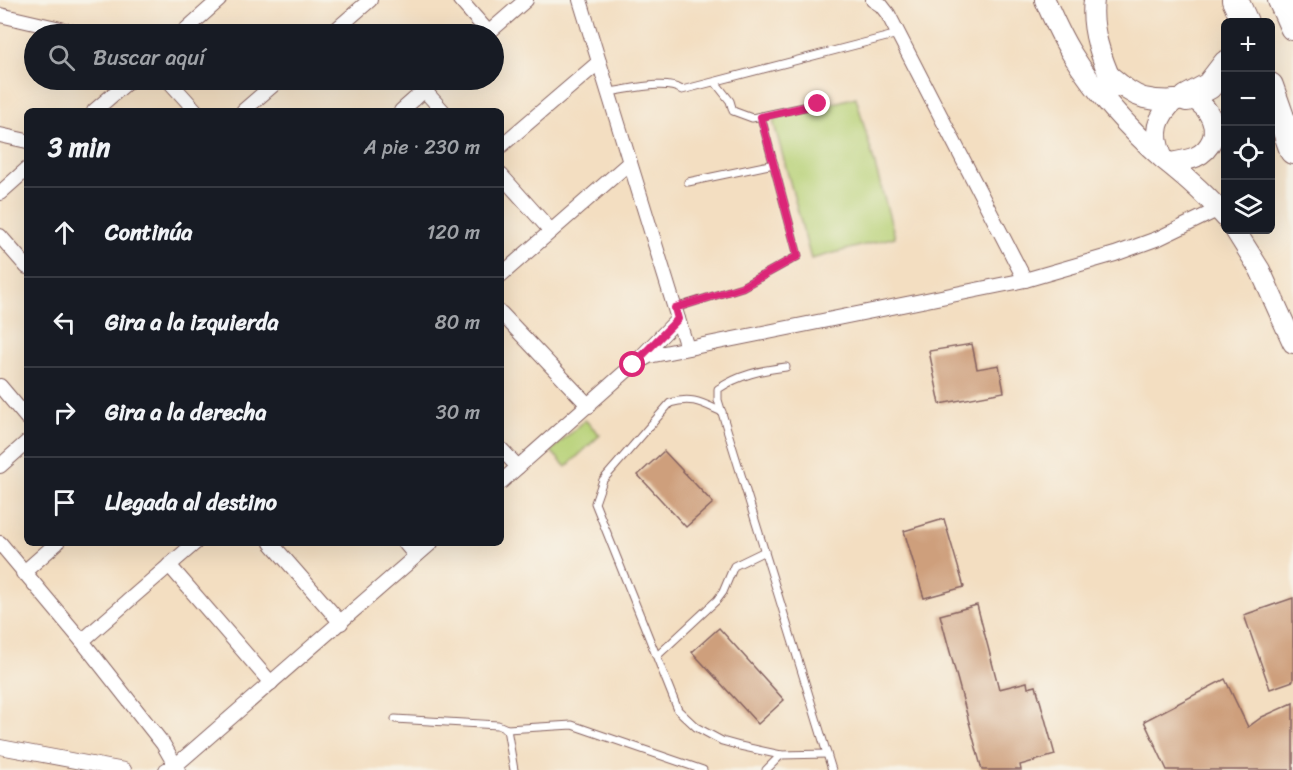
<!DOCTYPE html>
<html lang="es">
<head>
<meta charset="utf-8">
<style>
	:root { --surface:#171b24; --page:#242831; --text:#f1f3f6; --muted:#9ea1a6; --line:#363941 }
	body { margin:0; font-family:Sriracha,sans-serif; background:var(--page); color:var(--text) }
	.controls { position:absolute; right:18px; top:18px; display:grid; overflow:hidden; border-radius:9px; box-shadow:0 6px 24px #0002 }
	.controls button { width:54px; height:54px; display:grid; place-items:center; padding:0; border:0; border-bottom:2px solid var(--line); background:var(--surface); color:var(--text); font:30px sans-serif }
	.stop { position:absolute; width:18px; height:18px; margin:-14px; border:4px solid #db2777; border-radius:50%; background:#fff }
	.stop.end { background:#db2777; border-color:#fff; box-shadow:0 2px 6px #0008 }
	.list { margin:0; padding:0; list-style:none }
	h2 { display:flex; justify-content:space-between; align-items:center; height:78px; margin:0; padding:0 24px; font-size:26px }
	h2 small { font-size:20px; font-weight:400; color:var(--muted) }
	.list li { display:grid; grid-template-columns:39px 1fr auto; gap:18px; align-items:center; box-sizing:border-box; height:90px; padding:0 24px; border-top:2px solid var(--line) }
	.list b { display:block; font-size:22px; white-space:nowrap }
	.list em { font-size:20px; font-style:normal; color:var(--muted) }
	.icon { flex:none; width:33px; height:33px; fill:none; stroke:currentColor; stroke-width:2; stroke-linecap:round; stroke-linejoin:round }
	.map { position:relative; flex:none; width:1293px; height:770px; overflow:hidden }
	.search { position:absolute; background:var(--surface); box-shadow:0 6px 24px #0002; left:24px; top:24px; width:480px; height:66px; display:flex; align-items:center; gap:15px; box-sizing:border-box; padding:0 21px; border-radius:33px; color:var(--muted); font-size:22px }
	.panel { position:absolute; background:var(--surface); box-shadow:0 6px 24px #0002; left:24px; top:108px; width:480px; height:438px; border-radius:9px }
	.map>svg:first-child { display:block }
	.green { fill:#b7d177; stroke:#807851; stroke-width:1.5 }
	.building { fill:#ce9f7c }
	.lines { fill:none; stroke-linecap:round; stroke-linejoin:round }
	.lane-casing { stroke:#856260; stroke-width:9 }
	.street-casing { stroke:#856260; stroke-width:16 }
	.secondary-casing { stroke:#856260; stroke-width:22 }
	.highway-casing { stroke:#856260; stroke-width:28 }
	.lane { stroke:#fff; stroke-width:7 }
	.street { stroke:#fff; stroke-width:14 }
	.secondary { stroke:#fff; stroke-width:20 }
	.highway { stroke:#fff; stroke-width:26 }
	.route { stroke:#db2777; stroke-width:8 }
</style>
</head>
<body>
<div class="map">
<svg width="1293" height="770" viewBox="0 0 1293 770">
	<rect width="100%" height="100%" fill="#f7f3e8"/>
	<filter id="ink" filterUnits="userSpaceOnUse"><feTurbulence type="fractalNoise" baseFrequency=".0167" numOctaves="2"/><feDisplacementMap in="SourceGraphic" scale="12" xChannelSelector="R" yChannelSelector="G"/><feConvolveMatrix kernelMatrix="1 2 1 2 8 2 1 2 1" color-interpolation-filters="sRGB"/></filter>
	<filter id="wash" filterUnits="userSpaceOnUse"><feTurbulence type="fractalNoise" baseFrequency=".008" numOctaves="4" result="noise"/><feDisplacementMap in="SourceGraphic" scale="24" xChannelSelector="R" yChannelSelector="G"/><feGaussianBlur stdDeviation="1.35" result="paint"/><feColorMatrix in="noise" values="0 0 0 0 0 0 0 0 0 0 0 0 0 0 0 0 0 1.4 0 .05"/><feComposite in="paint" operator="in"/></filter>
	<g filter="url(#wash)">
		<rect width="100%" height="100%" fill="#f3dec1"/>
		<!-- green -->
		<g class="green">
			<polygon points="856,97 895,237 811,259 773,120"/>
			<polygon points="585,420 600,435 566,467 551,451"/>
		</g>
		<g id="blocks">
			<!-- building -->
			<g class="building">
				<polygon points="972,344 977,369 999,365 1004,392 940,404 929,351"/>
				<polygon points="664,451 713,503 686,527 638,475"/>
				<polygon points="944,519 964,587 924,598 904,531"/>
				<polygon points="1293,598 1293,681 1270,689 1244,615"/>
				<polygon points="977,605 999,689 1027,682 1028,688 1036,686 1055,755 1020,765 1021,770 982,770 940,615"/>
				<polygon points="719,628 784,700 758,724 692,652"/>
				<polygon points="1225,679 1248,727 1262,717 1293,703 1293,770 1167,770 1144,721"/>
			</g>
		</g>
	</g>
	<g filter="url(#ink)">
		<use href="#blocks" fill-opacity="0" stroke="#856260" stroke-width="1.5"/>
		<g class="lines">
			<defs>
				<g id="lane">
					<polyline points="715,82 730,101 733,111 752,118 818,104"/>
					<path d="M608 92C628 90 665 79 682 90L898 34"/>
					<polyline points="688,182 774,164"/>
					<polyline points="675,308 742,287 798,256 761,117"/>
					<path d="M786 367C761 370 739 375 718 389V400L832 770"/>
					<path d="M722 412C702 403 692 396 670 403L603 480 595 503 678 710 696 727 722 741 740 746 781 755 827 754"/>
					<polyline points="657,656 717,600 723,592 734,566 765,551"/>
					<polyline points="395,719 498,725 507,729 514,770"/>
					<polyline points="507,729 572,725 703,770"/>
					<polyline points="766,770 781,755"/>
				</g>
				<g id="street">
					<polyline points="460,0 489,33"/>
					<polyline points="580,0 687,348"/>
					<polyline points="873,0 881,5 888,14 1025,280"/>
					<polyline points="0,15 82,34"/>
					<polyline points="181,34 219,0"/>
					<polyline points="331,34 370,0"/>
					<polyline points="487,34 526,0"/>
					<polyline points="168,80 196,111"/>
					<polyline points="424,90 443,111"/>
					<polyline points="94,111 130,80"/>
					<polyline points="243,111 279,80"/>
					<polyline points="401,111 436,80"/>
					<polyline points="0,135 27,141"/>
					<polyline points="501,146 599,62"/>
					<polyline points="501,175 551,231"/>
					<polyline points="0,193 27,169"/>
					<polyline points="0,236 27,267"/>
					<polyline points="501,275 630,162"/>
					<polyline points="501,313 589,406"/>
					<polyline points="639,359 678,319"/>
					<polyline points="0,386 27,418"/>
					<polyline points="501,449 518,467"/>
					<polyline points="0,466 27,442"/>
					<polyline points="501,482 633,365 649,356 1025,280 1115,254 1159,238 1219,209"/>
					<polyline points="0,543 82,641 163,744 178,770"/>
					<polyline points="271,543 341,623"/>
					<polyline points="405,543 416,556"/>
					<polyline points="169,565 271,683"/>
					<polyline points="23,573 57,543"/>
					<polyline points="82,641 195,543"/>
					<polyline points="0,747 124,770"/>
					<polyline points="166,770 175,766 431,543"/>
				</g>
				<g id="secondary">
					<path d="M1045 0C1053 18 1061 37 1072 54 1094 90 1130 130 1162 158 1185 176 1207 195 1226 218"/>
					<path d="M1094 0C1090 29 1102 60 1114 87"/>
					<path d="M1109 75C1120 84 1130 94 1144 98 1153 100 1167 101 1177 100 1180 100 1183 98 1186 98 1204 99 1219 123 1212 140 1204 158 1189 160 1170 163"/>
					<path d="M1162 156C1152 134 1157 116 1175 100"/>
					<polyline points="1235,230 1260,270 1293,343"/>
				</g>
				<g id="highway">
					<polyline points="1235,0 1245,22"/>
					<polyline points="1281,0 1293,27"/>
					<polyline points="1270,86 1293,151"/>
					<polyline points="1187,98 1209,86 1226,64"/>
				</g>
			</defs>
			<!-- lane casing -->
			<use href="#lane" class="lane-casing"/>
			<!-- street casing -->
			<use href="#street" class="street-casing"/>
			<!-- secondary casing -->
			<use href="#secondary" class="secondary-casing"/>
			<!-- highway casing -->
			<use href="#highway" class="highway-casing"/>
			<!-- lane -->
			<use href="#lane" class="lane"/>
			<!-- street -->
			<use href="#street" class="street"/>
			<!-- secondary -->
			<use href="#secondary" class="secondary"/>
			<!-- highway -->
			<use href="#highway" class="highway"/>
		</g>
	</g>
	<g class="lines" filter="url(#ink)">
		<!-- route -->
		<polyline class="route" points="633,365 678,319 675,308 742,287 798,256 761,117 818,104"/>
	</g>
</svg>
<div class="controls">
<button>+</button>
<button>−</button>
<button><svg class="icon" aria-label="locate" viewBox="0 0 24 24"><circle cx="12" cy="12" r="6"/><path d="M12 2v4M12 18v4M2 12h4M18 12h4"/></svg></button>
<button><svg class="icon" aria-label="layers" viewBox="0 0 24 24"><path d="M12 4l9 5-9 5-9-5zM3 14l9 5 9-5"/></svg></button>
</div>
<div class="stop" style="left:633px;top:365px"></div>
<div class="stop end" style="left:818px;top:104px"></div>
<div class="search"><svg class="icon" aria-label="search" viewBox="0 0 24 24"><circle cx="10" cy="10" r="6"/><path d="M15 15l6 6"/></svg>Buscar aquí</div>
<section class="panel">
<h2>3 min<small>A pie · 230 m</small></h2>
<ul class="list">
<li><svg class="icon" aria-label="ahead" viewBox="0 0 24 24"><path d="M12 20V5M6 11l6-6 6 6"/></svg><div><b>Continúa</b></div><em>120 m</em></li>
<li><svg class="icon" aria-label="left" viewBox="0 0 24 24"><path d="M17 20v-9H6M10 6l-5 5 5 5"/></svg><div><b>Gira a la izquierda</b></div><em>80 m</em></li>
<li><svg class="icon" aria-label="right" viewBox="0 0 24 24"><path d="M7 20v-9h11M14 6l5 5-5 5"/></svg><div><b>Gira a la derecha</b></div><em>30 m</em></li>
<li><svg class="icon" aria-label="arrive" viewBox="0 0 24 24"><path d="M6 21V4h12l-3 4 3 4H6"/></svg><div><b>Llegada al destino</b></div></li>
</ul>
</section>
</div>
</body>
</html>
